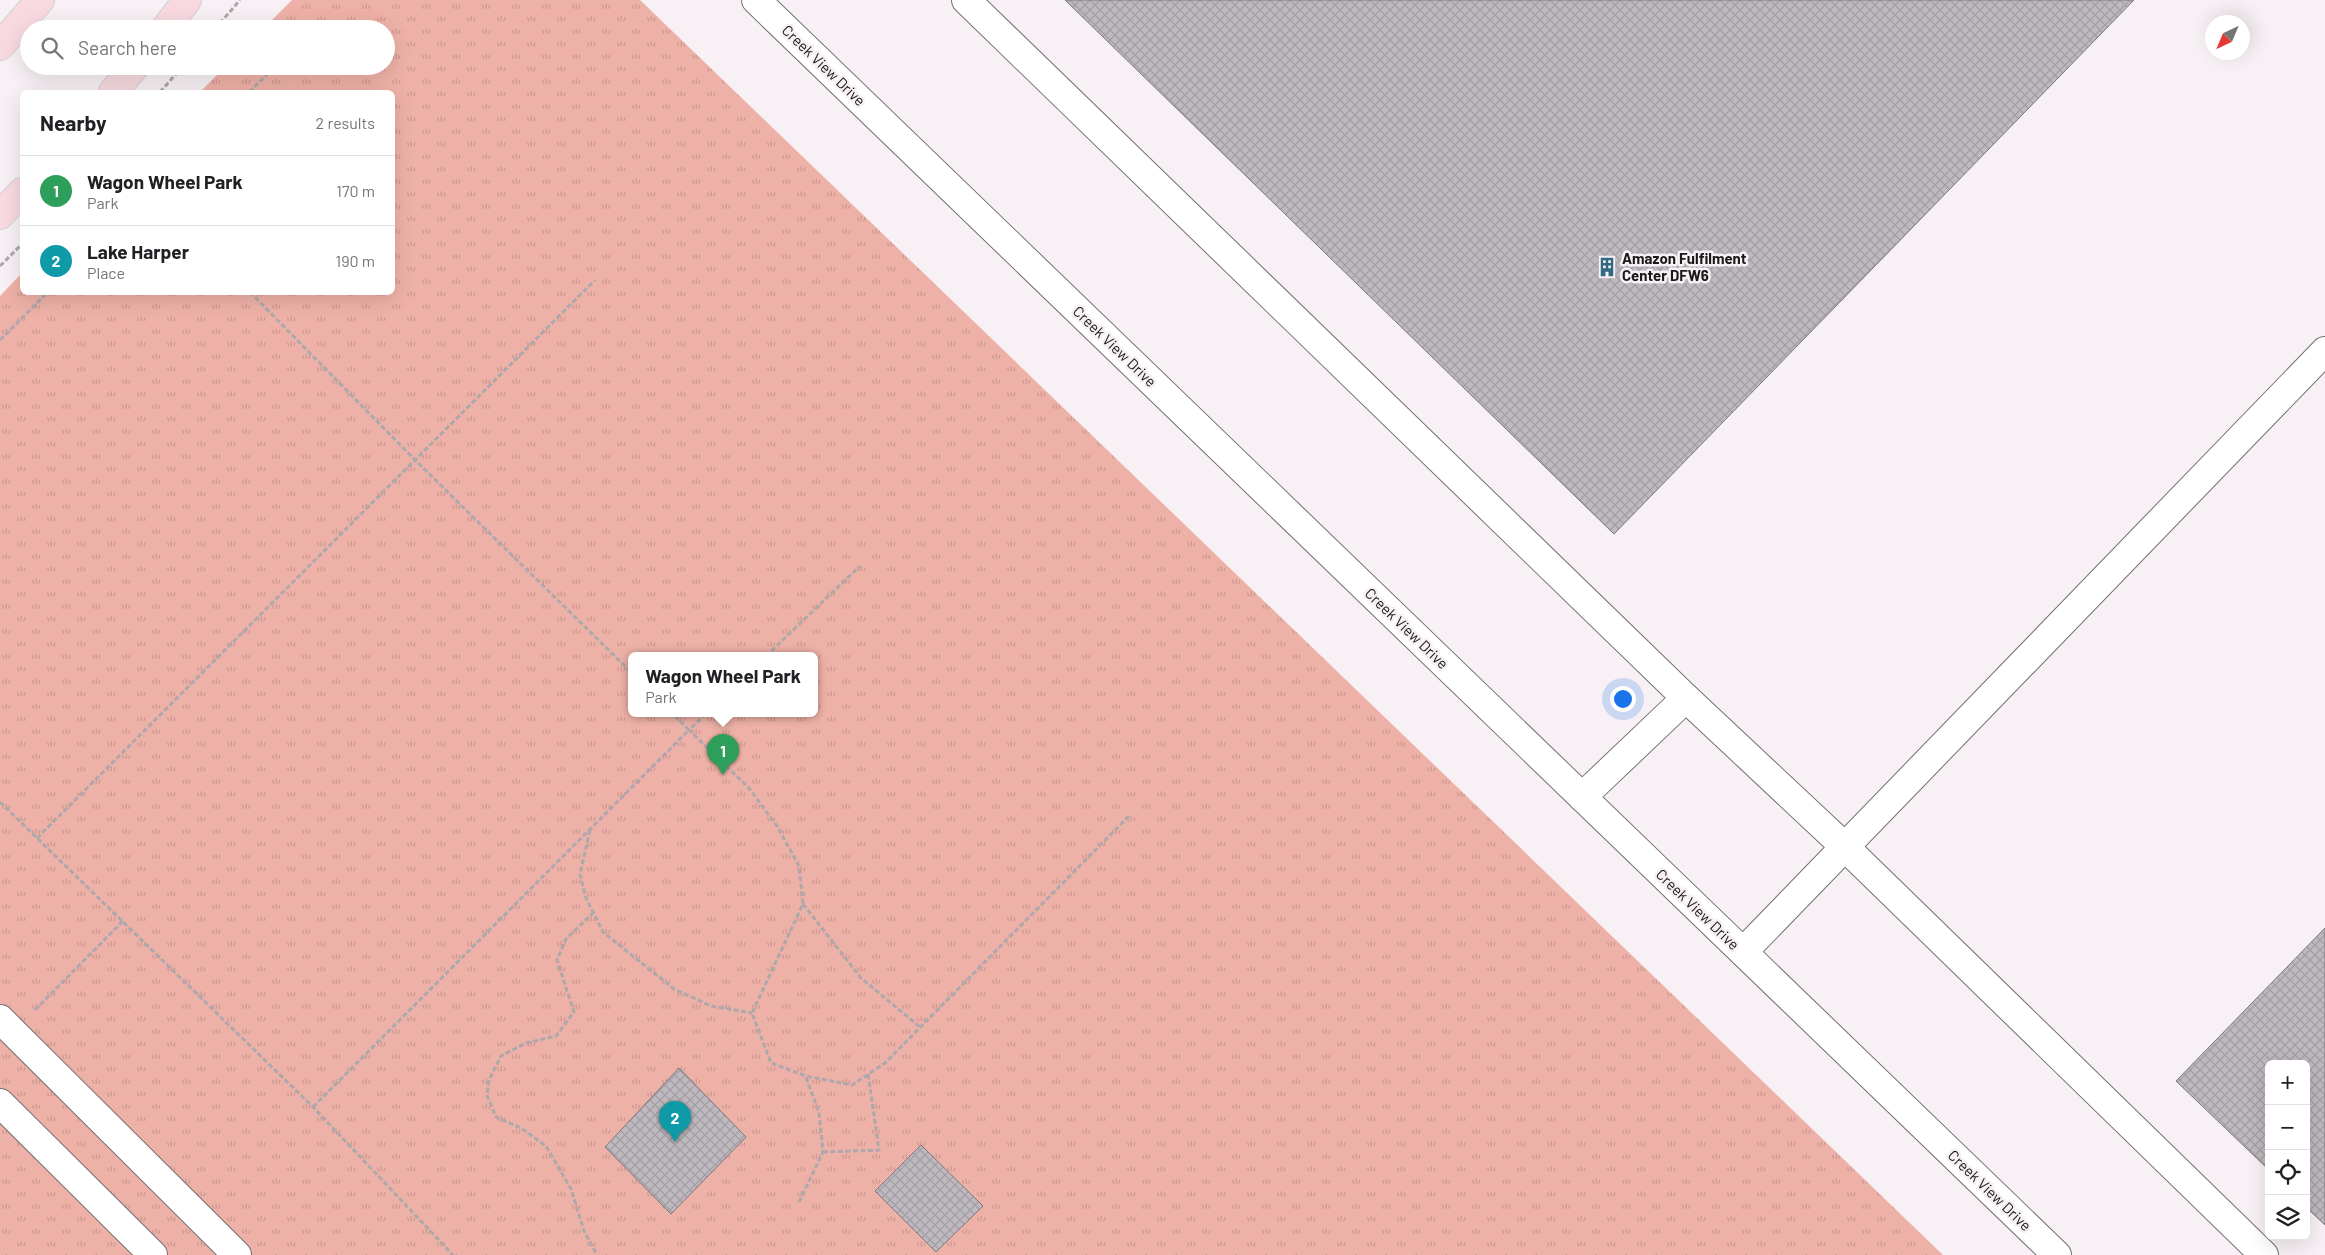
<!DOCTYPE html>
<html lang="en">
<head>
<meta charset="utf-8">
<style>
	:root { --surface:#fff; --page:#f6f6f6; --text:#202124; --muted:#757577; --line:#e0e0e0; --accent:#2f6a82 }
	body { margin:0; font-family:Barlow,sans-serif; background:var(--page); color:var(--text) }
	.controls { position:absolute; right:15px; bottom:15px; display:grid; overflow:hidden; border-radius:8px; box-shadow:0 5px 20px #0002 }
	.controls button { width:45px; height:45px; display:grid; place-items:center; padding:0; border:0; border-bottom:1px solid var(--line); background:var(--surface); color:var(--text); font:25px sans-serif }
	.compass { position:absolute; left:2205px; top:15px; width:45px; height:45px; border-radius:50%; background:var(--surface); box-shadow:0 5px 20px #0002; rotate:224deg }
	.you { position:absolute; left:1622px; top:698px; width:18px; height:18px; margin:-12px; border:4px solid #fff; border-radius:50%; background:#1a73e8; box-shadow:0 0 0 8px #1a73e833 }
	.badge { display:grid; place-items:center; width:32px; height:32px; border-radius:50%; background:var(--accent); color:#fff; font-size:16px; font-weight:700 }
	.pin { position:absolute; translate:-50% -41px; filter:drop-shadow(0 1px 2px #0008) }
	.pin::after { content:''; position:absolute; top:26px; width:18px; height:15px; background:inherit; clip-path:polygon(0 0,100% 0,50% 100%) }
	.popup { position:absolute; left:628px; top:652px; width:190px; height:65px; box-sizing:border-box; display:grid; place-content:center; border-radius:8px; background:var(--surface); filter:drop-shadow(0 1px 4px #0005); font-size:16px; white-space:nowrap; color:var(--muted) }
	.popup b { font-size:19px; color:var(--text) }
	.popup::after { content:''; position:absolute; left:50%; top:100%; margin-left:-10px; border:10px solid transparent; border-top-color:var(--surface) }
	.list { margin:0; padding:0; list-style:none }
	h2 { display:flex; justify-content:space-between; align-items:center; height:65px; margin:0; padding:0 20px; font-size:21px }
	h2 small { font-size:16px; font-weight:400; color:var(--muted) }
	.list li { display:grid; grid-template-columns:32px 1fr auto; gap:15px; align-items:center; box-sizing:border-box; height:70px; padding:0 20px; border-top:1px solid var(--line) }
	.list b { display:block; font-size:19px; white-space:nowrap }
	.list p { margin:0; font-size:16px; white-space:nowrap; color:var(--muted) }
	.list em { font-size:16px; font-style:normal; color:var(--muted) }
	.icon { flex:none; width:28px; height:28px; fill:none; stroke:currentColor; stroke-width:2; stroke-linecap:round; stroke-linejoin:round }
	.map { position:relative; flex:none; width:2325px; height:1255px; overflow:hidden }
	.search { position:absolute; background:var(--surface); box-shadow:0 5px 20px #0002; left:20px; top:20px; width:375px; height:55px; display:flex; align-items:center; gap:12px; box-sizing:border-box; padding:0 18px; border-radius:28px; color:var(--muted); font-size:19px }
	.panel { position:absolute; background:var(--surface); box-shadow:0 5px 20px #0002; left:20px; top:90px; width:375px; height:205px; border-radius:8px }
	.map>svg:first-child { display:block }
	.park { fill:url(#park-tufts); fill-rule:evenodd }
	.building { fill:url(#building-cross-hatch); stroke:#7b777d }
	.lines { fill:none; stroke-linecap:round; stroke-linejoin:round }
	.minor-casing { stroke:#756f73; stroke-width:30 }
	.major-casing { stroke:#d1d1d1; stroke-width:30 }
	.path { stroke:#ada8ab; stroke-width:3; stroke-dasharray:5 2.5; stroke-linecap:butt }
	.minor { stroke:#fff; stroke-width:28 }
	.major { stroke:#f7d9df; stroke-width:28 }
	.labels { text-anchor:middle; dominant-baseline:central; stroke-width:5; stroke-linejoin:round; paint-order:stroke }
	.street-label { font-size:15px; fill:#1a1819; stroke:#f7f0f4 }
	.poi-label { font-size:15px; font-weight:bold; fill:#1a1819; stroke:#f7f0f4; text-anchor:start }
</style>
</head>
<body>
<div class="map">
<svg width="2325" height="1255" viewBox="0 0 2325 1255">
	<defs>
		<pattern id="park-tufts" width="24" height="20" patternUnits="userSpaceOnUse" patternTransform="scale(1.25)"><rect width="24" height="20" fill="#eeb1a7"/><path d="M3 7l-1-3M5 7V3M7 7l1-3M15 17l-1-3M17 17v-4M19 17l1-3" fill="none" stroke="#cc988f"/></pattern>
		<pattern id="building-cross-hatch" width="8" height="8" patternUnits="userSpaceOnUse" patternTransform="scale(1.25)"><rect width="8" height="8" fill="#bdb9be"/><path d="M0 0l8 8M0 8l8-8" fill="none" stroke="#a29ea3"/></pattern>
	</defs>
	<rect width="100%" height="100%" fill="#f7f0f4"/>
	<!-- park -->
	<path class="park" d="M292 0H640L1943 1255H0V296L22 273V292H392V92H200L226 66H386V29H263ZM632 656H814V714H632Z"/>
	<!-- building -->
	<g class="building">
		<polygon points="1065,0 2134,0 1614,534"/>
		<polygon points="2325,928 2325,1225 2306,1207 2306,1064 2269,1064 2269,1170 2176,1081"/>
		<polygon points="679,1068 746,1137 671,1214 605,1147"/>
		<polygon points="921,1145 983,1206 936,1252 875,1191"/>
	</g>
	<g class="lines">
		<defs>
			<g id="minor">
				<polyline points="756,0 2057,1255"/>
				<polyline points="966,0 1686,698 1582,797"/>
				<polyline points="1686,698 1845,847 2264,1255"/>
				<polyline points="1743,952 2325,351"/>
				<polyline points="0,1019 237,1255"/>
				<polyline points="0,1103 153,1255"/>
			</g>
			<g id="major">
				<polyline points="165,29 187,0"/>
				<polyline points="0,46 40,0"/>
				<polyline points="113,92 135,66"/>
				<polyline points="0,215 22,192"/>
			</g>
		</defs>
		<!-- minor casing -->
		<use href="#minor" class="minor-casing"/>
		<!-- major casing -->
		<use href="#major" class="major-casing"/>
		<!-- path -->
		<g class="path">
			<polyline points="215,29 240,0"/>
			<polyline points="313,29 315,27"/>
			<polyline points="160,92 183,66"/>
			<polyline points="249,92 276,66"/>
			<polyline points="0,266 22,244"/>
			<polyline points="250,292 415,460 632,673"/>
			<polyline points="0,340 48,292"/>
			<polyline points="766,656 860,566"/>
			<polyline points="706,714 689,730 748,787 777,826 799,866 803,904 752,1013 771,1063 806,1076 852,1085 885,1063 1130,815"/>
			<polyline points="0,802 313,1107 453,1255"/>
			<polyline points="590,830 580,874 586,898 603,932 674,989 711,1006 752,1013"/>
			<polyline points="37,838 595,280"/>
			<polyline points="803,904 861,978 920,1027"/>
			<polyline points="594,912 566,939 557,960 574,1012 556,1036 526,1043 501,1056 489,1080 487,1095 496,1117 521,1128 546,1146 571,1189 584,1231 597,1255"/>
			<polyline points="35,1010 123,921"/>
			<polyline points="313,1107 689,730 673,714"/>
			<polyline points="823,1152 879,1150 868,1074"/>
			<polyline points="799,1202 823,1152 819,1113 806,1077"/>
		</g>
		<!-- minor -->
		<use href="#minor" class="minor"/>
		<!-- major -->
		<use href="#major" class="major"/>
	</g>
	<!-- icons -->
	<defs>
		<symbol id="building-bare" viewBox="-9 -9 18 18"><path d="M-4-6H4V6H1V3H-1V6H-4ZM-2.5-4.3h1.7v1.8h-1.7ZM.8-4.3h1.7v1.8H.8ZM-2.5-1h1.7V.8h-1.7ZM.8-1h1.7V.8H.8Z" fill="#2f6a82" stroke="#f7f0f4" stroke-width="2.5" paint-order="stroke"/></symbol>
	</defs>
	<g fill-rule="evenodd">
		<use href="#building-bare" x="1593" y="253" width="28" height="28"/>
	</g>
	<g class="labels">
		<!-- street labels -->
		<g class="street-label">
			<text transform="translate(824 65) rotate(44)">Creek View Drive</text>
			<text transform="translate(1115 346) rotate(44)">Creek View Drive</text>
			<text transform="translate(1407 628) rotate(44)">Creek View Drive</text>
			<text transform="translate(1698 909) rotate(44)">Creek View Drive</text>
			<text transform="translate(1990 1190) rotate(44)">Creek View Drive</text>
		</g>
		<!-- poi labels -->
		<g class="poi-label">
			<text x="1622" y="258">Amazon Fulfilment<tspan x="1622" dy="17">Center DFW6</tspan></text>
		</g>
	</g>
</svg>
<div class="controls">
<button>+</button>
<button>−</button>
<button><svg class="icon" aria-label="locate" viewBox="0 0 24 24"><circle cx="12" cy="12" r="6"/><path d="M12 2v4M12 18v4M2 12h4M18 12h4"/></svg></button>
<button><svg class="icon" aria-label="layers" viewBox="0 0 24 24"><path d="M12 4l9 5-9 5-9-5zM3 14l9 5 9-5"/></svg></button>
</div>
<svg class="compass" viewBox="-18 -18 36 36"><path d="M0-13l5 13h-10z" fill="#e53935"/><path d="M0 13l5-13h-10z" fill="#757577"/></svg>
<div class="you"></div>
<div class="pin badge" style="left:723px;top:775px;background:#2e9e5b">1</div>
<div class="popup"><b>Wagon Wheel Park</b>Park</div>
<div class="pin badge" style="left:675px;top:1142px;background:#0f9aa8">2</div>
<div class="search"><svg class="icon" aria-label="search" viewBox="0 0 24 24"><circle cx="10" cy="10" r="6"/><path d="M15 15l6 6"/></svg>Search here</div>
<section class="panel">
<h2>Nearby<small>2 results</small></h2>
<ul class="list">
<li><span class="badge" style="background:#2e9e5b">1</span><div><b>Wagon Wheel Park</b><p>Park</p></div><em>170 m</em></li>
<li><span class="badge" style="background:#0f9aa8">2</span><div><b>Lake Harper</b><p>Place</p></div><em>190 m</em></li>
</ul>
</section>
</div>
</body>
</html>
